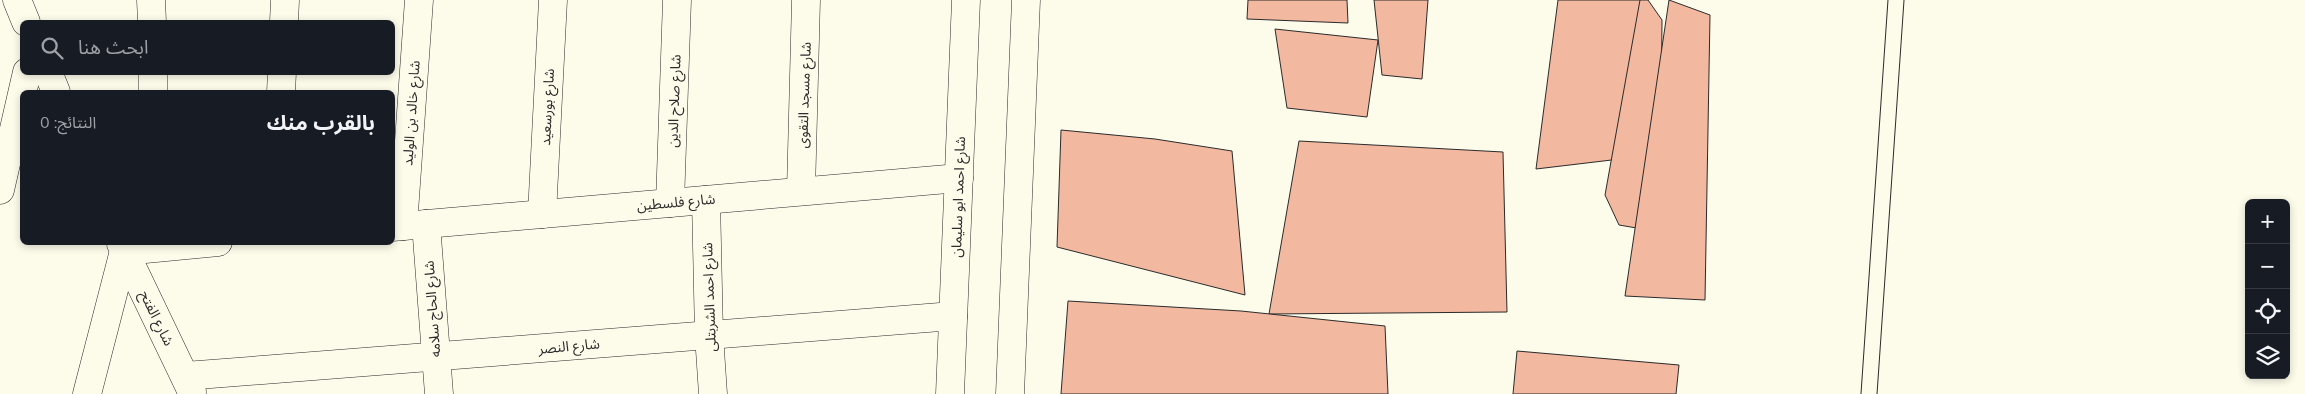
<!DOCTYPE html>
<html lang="ar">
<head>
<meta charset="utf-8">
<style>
	:root { --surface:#171b24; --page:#20242c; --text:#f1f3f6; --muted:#9ea1a6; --line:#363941 }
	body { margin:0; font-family:Mulish,"Noto Sans Arabic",sans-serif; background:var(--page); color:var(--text); direction:rtl }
	.controls { position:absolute; right:15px; bottom:15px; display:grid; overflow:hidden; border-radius:8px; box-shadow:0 2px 8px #0003 }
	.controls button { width:45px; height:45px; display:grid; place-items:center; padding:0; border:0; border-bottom:1px solid var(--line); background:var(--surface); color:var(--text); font:25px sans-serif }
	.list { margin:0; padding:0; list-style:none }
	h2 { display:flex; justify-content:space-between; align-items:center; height:65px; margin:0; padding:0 20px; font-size:21px }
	h2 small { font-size:16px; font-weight:400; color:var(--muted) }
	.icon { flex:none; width:28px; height:28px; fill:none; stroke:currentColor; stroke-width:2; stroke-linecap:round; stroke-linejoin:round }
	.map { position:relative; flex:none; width:2305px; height:394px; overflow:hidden; direction:ltr }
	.search { position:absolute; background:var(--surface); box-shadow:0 2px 8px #0003; left:20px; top:20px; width:375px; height:55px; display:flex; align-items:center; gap:12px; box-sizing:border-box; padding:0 18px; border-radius:8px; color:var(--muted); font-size:19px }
	.panel { position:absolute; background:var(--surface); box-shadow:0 2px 8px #0003; left:20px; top:90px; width:375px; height:155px; border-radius:8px; direction:rtl }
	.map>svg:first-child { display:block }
	.building { fill:#f2b8a0; stroke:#2b2b2b }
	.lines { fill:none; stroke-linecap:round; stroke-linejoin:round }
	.service-casing { stroke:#2b2b2b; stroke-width:17 }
	.minor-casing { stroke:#2b2b2b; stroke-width:29 }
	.secondary-casing { stroke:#2b2b2b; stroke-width:29 }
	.service { stroke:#fdfbea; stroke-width:15 }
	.minor { stroke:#fdfbea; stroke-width:28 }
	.secondary { stroke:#fdfbea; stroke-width:28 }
	.labels { text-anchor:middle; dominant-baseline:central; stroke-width:4; stroke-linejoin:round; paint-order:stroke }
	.street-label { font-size:14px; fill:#2b2b2b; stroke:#fdfbea }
</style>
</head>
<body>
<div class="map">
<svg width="2305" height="394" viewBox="0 0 2305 394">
	<rect width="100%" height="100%" fill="#fdfbea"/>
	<!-- building -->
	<g class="building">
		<polygon points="1248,0 1347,0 1348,23 1247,19"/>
		<polygon points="1374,0 1428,0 1422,79 1382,75"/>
		<polygon points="1558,0 1641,0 1620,159 1536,169"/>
		<polygon points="1640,0 1648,0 1662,20 1660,232 1619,225 1605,195"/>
		<polygon points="1669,0 1710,15 1705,300 1625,296"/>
		<polygon points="1275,29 1378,40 1367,117 1287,108"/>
		<polygon points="1061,130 1155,139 1232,151 1245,295 1057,247"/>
		<polygon points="1299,141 1503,152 1507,312 1269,314"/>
		<polygon points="1068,301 1241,311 1385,326 1388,394 1061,394"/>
		<polygon points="1517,351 1679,365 1676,394 1513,394"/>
	</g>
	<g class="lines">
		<defs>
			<polyline id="service" points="1869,394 1896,0"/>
			<g id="minor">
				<polyline points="17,0 26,22"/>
				<polyline points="151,0 152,22"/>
				<polyline points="284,22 285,0"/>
				<polyline points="48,72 56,92"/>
				<polyline points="153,72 153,92"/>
				<polyline points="281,92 282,72"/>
				<polyline points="0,190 27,72"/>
				<polyline points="801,191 806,0"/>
				<polyline points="706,200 709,335 713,394"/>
				<polyline points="670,203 677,0"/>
				<polyline points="542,214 553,0"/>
				<polyline points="426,224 439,394"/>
				<polyline points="403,226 419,0"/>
				<polyline points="392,227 959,178"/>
				<polyline points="121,244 192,392"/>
				<polyline points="185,376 953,316"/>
				<polyline points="87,394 124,251 218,242"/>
			</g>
			<g id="secondary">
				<polyline points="950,394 966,0"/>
				<polyline points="1010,394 1026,0"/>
			</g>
		</defs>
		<!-- service casing -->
		<use href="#service" class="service-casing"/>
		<!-- minor casing -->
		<use href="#minor" class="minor-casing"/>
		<!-- secondary casing -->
		<use href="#secondary" class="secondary-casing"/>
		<!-- service -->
		<use href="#service" class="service"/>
		<!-- minor -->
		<use href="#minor" class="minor"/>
		<!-- secondary -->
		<use href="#secondary" class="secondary"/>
	</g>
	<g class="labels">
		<!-- street labels -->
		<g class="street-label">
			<text transform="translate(804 95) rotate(-88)">شارع مسجد التقوى</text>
			<text transform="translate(674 101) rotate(-88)">شارع صلاح الدين</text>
			<text transform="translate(547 107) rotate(-87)">شارع بورسعيد</text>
			<text transform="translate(411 113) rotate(-86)">شارع خالد بن الوليد</text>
			<text transform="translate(958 197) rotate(-88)">شارع احمد ابو سليمان</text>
			<text transform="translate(676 202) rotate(-5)">شارع فلسطين</text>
			<text transform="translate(709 297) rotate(-92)">شارع احمد الشربتلى</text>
			<text transform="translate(432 309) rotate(-94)">شارع الحاج سلامه</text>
			<text transform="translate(157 318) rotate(64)">شارع الفتح</text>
			<text transform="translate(569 346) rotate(-5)">شارع النصر</text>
		</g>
	</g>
</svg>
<div class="controls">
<button>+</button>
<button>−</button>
<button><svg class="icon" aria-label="locate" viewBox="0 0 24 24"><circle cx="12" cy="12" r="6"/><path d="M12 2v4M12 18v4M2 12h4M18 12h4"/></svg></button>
<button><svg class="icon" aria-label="layers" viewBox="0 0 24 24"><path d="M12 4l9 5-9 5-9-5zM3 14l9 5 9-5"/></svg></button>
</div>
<div class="search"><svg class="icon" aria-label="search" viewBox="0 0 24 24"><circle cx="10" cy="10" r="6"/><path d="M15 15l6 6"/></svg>ابحث هنا</div>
<section class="panel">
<h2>بالقرب منك<small>النتائج: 0</small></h2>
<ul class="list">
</ul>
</section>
</div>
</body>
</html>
